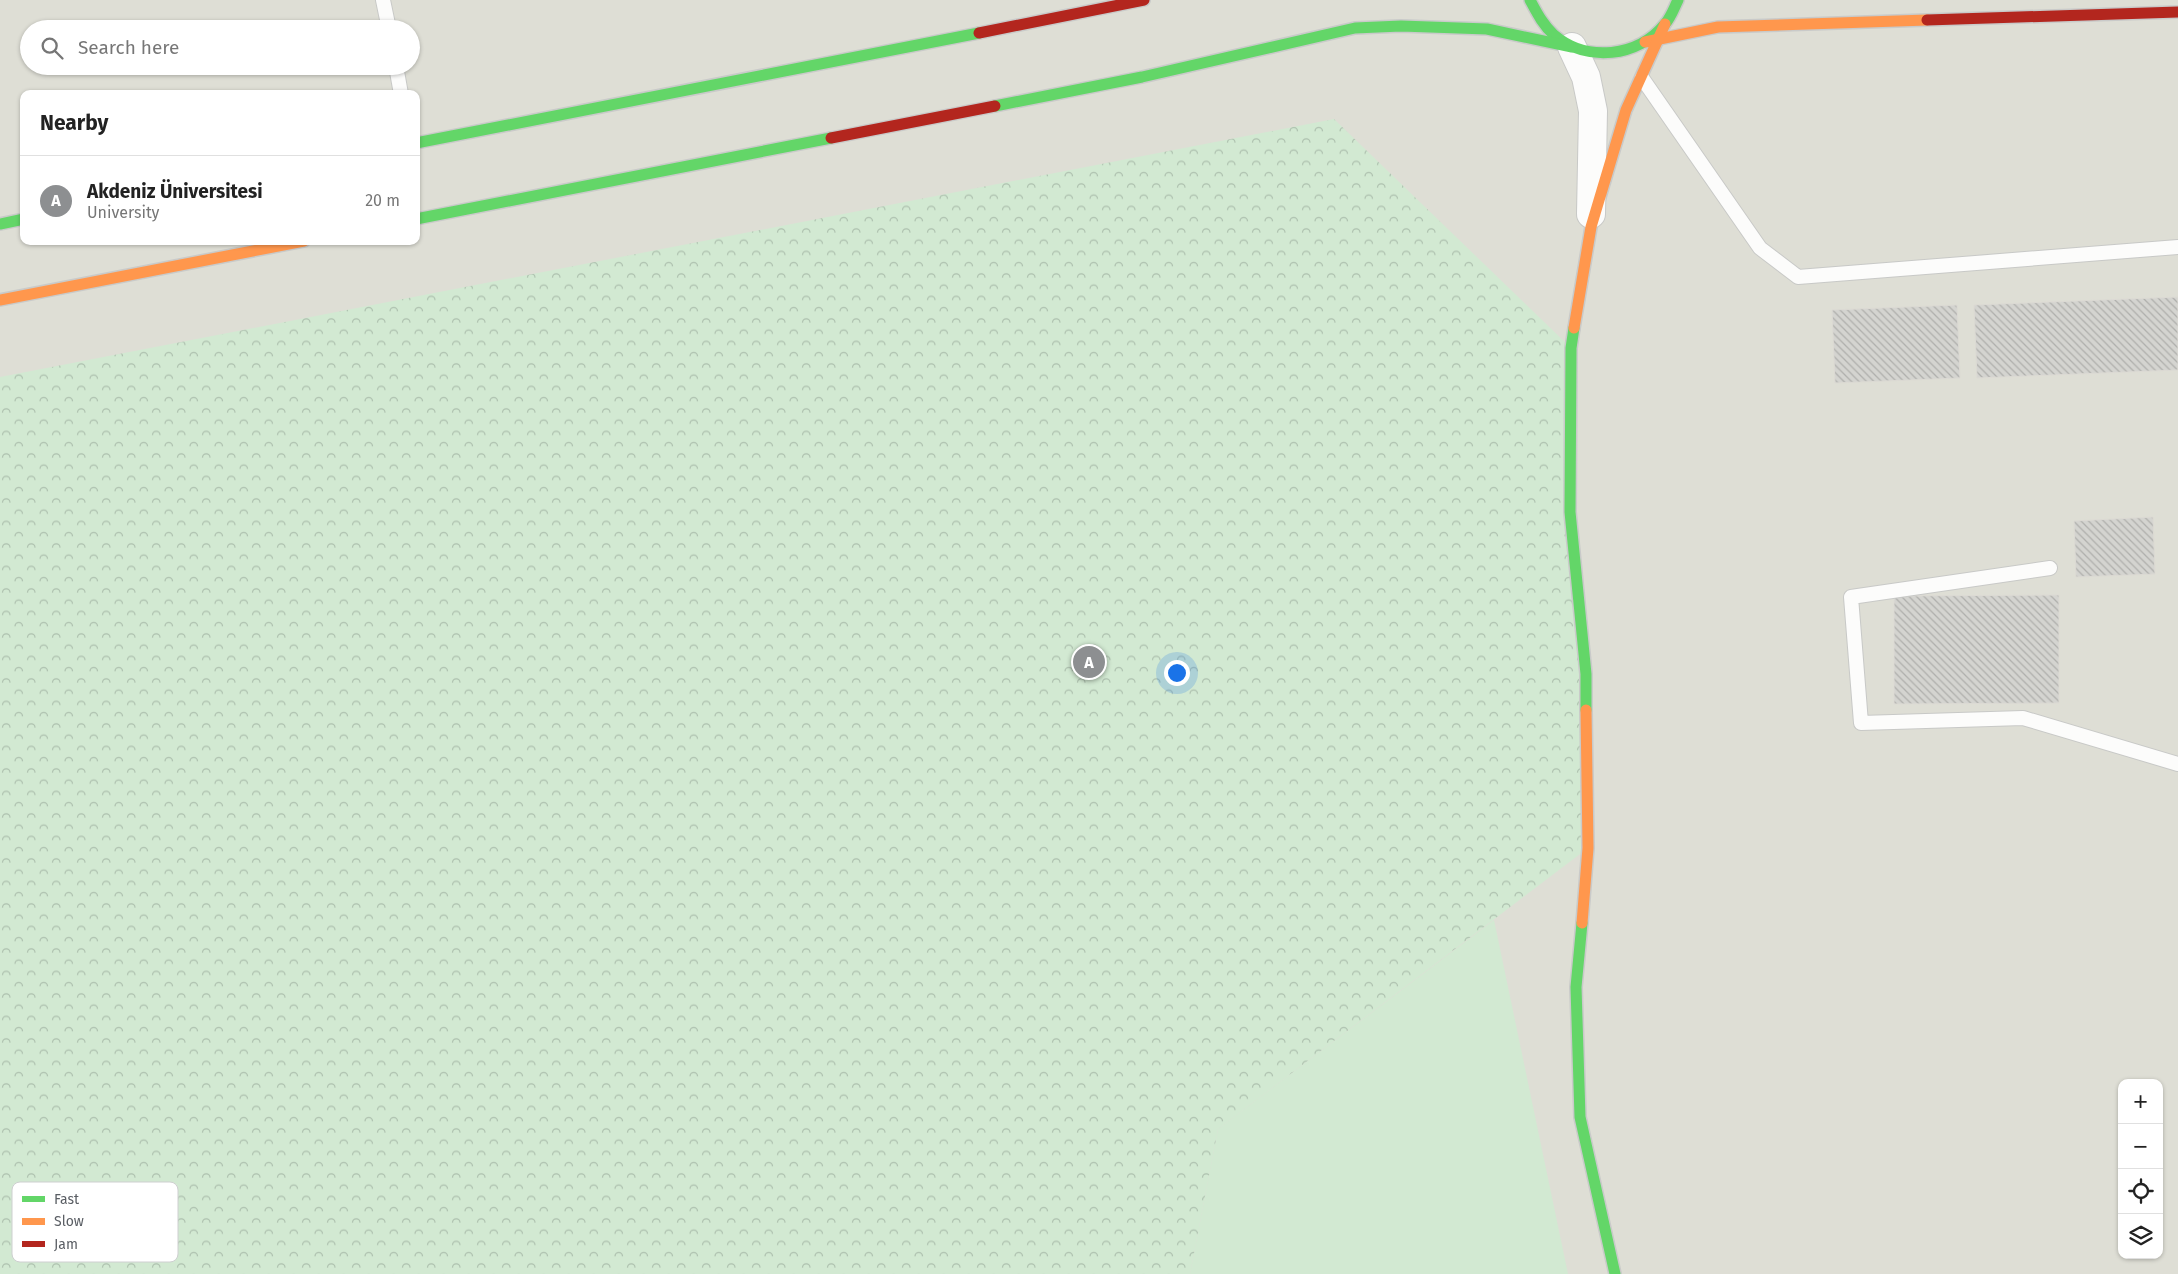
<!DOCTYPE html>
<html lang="en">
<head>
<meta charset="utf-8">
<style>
	:root { --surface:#fff; --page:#f2f2f2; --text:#222; --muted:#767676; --line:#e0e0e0; --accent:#8d8f91 }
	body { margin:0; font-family:"Fira Sans",sans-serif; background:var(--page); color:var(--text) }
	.controls { position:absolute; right:15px; bottom:15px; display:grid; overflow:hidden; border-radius:10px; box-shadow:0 1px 4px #0004 }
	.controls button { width:45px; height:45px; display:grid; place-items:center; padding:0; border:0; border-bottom:1px solid var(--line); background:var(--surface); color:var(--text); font:25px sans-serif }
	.you { position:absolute; left:1176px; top:672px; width:18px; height:18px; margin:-12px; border:4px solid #fff; border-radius:50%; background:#1a73e8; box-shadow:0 0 0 8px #1a73e833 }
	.badge { display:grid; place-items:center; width:32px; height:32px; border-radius:50%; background:var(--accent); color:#fff; font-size:16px; font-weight:700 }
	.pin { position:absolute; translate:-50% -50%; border:2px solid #fff; box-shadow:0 1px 5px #0006 }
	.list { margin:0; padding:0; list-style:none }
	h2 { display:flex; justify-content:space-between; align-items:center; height:65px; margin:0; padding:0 20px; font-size:21px }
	h2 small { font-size:16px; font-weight:400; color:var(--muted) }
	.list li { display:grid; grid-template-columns:32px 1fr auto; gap:15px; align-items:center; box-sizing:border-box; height:90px; padding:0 20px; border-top:1px solid var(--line) }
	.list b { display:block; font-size:19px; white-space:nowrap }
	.list p { margin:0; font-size:16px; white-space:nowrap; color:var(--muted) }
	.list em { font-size:16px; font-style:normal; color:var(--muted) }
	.icon { flex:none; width:28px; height:28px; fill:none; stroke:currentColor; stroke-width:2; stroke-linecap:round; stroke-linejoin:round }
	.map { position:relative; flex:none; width:2178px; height:1274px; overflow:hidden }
	.search { position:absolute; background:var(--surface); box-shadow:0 1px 4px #0004; left:20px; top:20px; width:400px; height:55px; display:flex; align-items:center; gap:12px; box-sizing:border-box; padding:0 18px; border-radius:28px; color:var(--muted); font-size:19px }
	.panel { position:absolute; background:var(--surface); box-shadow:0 1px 4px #0004; left:20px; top:90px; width:400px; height:155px; border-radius:10px }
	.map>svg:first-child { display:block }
	.education { fill:#deded5; fill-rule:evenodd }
	.green { fill:#d2e9d2 }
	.forest { fill:url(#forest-crowns) }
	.building { fill:url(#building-back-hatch); stroke:#dcdad4 }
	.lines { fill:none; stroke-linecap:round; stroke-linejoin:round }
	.lane-casing { stroke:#c8c9c7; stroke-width:16 }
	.street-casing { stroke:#c8c9c7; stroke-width:30 }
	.fast-casing { stroke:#c9cac9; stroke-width:14 }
	.slow-casing { stroke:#c9cac9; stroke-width:14 }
	.jam-casing { stroke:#c9cac9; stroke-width:14 }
	.lane { stroke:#fcfcfb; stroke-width:14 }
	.street { stroke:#fcfcfb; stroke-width:28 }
	.fast { stroke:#63d668; stroke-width:11 }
	.slow { stroke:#ff974d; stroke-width:11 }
	.jam { stroke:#b3261e; stroke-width:11 }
	.key { fill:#fff; stroke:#cecfd0; stroke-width:1 }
	.key-label { font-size:14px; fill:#5a5e64 }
</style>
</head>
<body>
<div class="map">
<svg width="2178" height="1274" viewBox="0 0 2178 1274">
	<defs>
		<pattern id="forest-crowns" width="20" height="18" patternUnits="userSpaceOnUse" patternTransform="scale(1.25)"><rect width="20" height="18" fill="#d2e9d2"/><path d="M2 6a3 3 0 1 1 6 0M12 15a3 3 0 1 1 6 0" fill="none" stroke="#adc0ae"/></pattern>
		<pattern id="building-back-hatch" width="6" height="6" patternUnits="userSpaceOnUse" patternTransform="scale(1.25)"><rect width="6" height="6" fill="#d4d4d0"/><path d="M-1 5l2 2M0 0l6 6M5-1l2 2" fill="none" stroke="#afafac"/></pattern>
	</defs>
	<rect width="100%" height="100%" fill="#ecebe5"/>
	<!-- education -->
	<path class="education" d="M0 0H2178V1274H0ZM29 29H411V66H29ZM24 94H416V241H24ZM2122 1083H2159V1255H2122Z"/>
	<!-- green -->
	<polygon class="green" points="1494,920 1568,1274 1190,1274 1218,1129"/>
	<!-- forest -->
	<polygon class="forest" points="1334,119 1571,348 1588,848 1218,1129 1190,1274 0,1274 0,377"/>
	<!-- building -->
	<g class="building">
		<polygon points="2178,297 2178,370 1977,378 1974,305"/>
		<polygon points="1957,305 1960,378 1835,383 1832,310"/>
		<polygon points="2153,517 2155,574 2076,577 2074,521"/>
		<polygon points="2059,595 2059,703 1894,704 1894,596"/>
	</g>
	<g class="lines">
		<defs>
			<g id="lane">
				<polyline points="383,0 389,29"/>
				<polyline points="396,66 401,94"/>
				<polyline points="1642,78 1760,248 1798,277 2178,247"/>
				<polyline points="2050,568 1851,597 1861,723 2023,718 2178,764"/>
			</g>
			<polyline id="street" points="1572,47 1586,77 1593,111 1591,214"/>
			<g id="fast">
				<path d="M1530 0C1537 13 1543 25 1554 35 1587 63 1638 57 1665 24 1671 17 1674 8 1678 0"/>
				<polyline points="995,106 1142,77 1355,28 1401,26 1487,29 1572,47"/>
				<polyline points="416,143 979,33"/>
				<polyline points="416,219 831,138"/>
				<polyline points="0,224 24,219"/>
				<polyline points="1574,328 1571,348 1570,512 1586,674 1586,710"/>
				<polyline points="1582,923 1576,987 1580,1117 1615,1274"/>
			</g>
			<g id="slow">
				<polyline points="1645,42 1718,27 1927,20"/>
				<polyline points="0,300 304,241"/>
				<polyline points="1574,328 1591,227 1626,110 1665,24"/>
				<polyline points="1582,923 1588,848 1586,710"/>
			</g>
			<g id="jam">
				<polyline points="1927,20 2178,12"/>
				<polyline points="979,33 1144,0"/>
				<polyline points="831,138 995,106"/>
			</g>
		</defs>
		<!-- lane casing -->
		<use href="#lane" class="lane-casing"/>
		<!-- street casing -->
		<use href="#street" class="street-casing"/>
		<!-- fast casing -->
		<use href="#fast" class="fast-casing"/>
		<!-- slow casing -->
		<use href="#slow" class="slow-casing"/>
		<!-- jam casing -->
		<use href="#jam" class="jam-casing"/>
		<!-- lane -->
		<use href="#lane" class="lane"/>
		<!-- street -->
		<use href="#street" class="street"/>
		<!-- fast -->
		<use href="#fast" class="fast"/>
		<!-- slow -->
		<use href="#slow" class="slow"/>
		<!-- jam -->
		<use href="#jam" class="jam"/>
	</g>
	<!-- legend -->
	<rect x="12" y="1182" width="166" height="80" rx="8" class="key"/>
	<rect x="22" y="1196" width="23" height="6" fill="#63d668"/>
	<rect x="22" y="1218" width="23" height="7" fill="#ff974d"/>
	<rect x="22" y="1241" width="23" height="6" fill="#b3261e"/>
	<g class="key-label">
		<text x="54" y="1204">Fast</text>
		<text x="54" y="1226">Slow</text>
		<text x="54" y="1249">Jam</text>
	</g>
</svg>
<div class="controls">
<button>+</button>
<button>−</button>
<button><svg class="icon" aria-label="locate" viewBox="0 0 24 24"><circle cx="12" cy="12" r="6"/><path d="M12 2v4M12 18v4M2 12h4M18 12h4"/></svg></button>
<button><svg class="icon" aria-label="layers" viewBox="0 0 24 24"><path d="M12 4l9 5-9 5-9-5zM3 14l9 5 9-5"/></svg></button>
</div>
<div class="you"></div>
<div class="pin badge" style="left:1089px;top:662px">A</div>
<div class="search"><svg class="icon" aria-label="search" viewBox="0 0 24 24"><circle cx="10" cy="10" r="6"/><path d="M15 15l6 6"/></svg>Search here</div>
<section class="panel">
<h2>Nearby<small></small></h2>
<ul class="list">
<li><span class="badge">A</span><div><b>Akdeniz Üniversitesi</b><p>University</p></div><em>20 m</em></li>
</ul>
</section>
</div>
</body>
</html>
